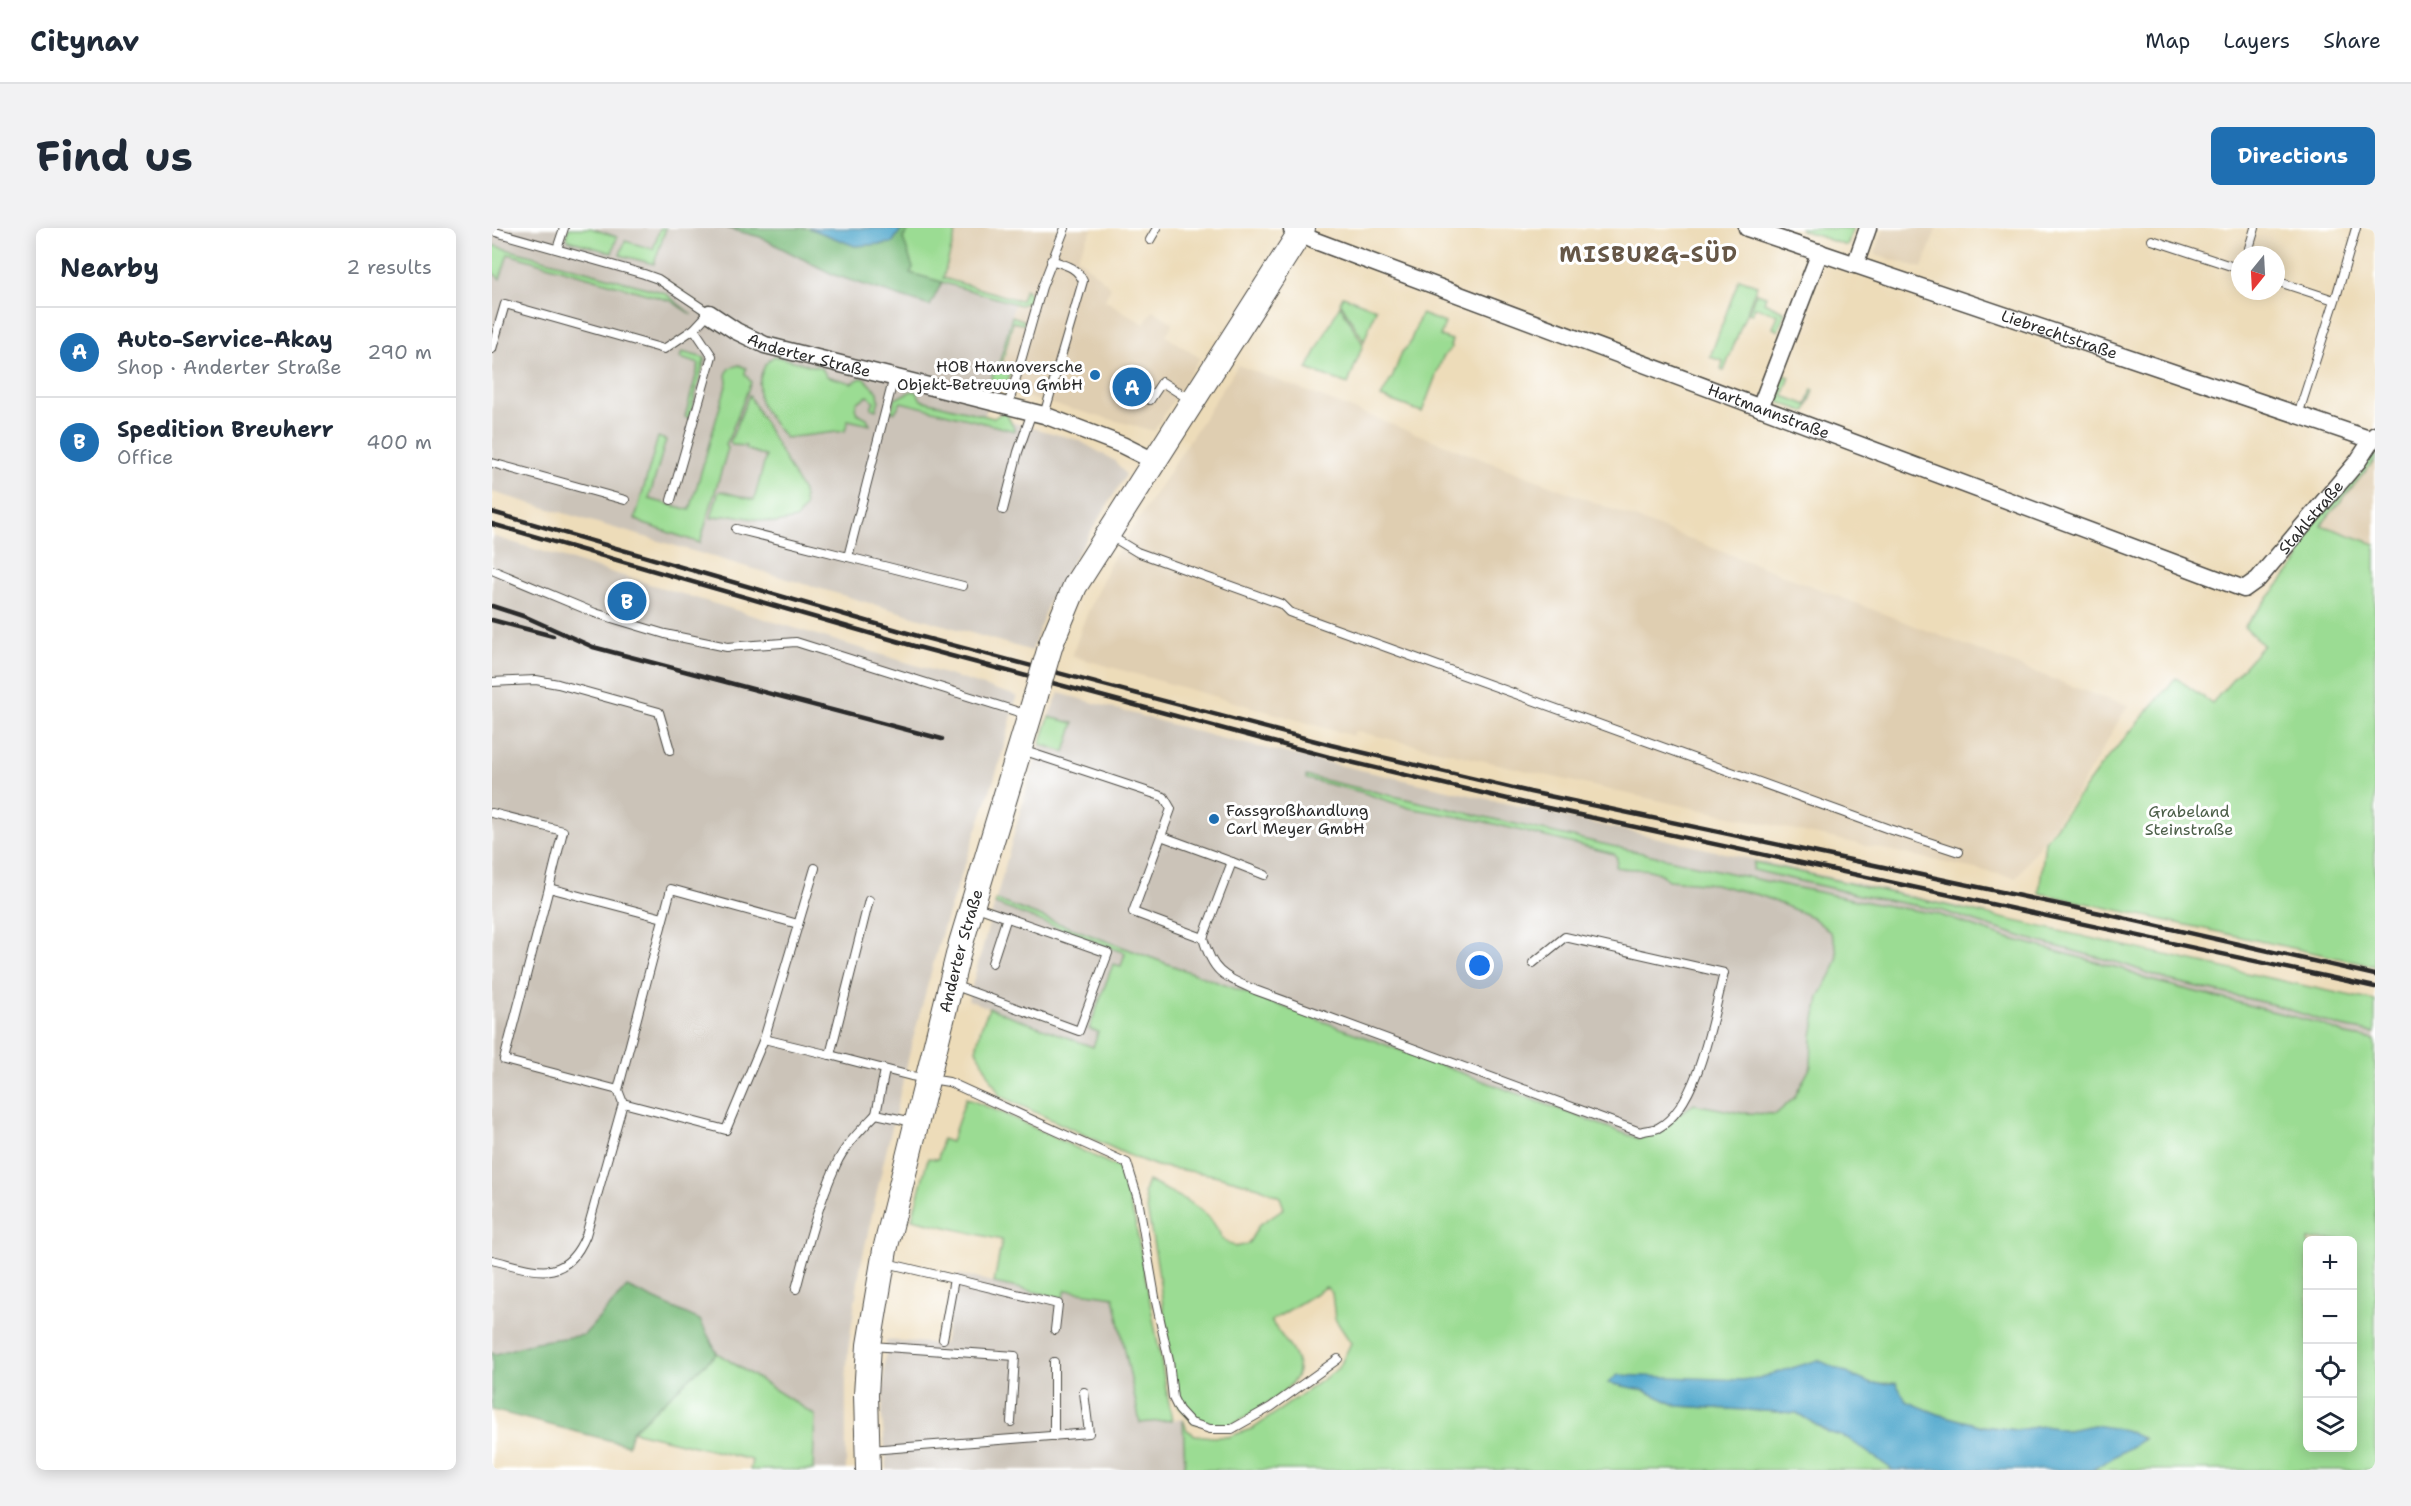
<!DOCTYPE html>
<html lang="en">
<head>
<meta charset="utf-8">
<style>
	:root { --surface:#fff; --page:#f2f2f3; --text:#1f2937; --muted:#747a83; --line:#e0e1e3; --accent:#1f6fb2 }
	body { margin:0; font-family:"Shantell Sans",sans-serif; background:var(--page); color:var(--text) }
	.controls { position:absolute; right:18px; bottom:18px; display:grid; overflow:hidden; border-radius:9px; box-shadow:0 3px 15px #0003 }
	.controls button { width:54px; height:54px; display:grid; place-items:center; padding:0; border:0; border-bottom:2px solid var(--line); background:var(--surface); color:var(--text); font:30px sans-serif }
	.compass { position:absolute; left:1739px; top:18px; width:54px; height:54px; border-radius:50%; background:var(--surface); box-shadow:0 3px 15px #0003; rotate:198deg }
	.you { position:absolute; left:988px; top:738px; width:21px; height:21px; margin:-15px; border:4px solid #fff; border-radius:50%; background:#1a73e8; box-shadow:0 0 0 9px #1a73e833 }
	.badge { display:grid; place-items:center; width:39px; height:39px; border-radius:50%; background:var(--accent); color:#fff; font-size:20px; font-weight:700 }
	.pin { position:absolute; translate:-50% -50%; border:3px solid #fff; box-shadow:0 2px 6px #0006 }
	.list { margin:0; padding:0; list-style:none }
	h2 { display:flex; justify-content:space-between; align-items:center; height:78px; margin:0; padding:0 24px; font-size:26px }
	h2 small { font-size:20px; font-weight:400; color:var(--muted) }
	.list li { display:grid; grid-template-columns:39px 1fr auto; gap:18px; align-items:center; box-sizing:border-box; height:90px; padding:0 24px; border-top:2px solid var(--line) }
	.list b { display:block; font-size:22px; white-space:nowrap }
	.list p { margin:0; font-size:20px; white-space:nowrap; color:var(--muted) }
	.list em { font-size:20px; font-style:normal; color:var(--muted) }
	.icon { flex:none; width:33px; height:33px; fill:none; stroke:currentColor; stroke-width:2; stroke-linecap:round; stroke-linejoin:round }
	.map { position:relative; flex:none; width:1883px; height:1242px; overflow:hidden; border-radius:9px }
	header { display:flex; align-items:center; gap:36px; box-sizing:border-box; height:84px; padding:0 30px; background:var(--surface); border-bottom:2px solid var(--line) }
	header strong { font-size:28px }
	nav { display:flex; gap:33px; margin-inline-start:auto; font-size:21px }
	.intro { display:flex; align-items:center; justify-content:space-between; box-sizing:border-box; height:144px; padding:0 36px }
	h1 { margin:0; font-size:42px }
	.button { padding:15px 27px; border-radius:9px; background:var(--accent); color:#fff; font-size:21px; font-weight:700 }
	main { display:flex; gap:36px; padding:0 36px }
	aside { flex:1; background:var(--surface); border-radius:9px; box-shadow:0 3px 15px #0003 }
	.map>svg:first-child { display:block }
	.built { fill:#dfceb1 }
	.industrial { fill:#cbc3b8 }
	.green { fill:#9bdc93; stroke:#63845f; stroke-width:1.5; fill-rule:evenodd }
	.forest { fill:#7cbc7d; stroke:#547454; stroke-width:1.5 }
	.water { fill:#4fa7cc; stroke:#3d697c; stroke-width:1.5 }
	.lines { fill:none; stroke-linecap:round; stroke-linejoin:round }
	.lane-casing { stroke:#484640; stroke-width:10 }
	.street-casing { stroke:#484640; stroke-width:19 }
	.secondary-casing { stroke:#484640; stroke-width:26 }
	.lane { stroke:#fff; stroke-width:8 }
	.street { stroke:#fff; stroke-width:16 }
	.secondary { stroke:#fff; stroke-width:24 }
	.rail { stroke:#2b2b2b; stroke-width:4.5 }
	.secondary-bridge-casing { stroke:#484640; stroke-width:26; stroke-linecap:butt }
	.secondary-bridge { stroke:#fff; stroke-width:24 }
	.poi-dot { fill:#1f6fb2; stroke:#fff; stroke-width:2 }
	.labels { text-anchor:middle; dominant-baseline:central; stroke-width:6; stroke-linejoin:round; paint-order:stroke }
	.street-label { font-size:16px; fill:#2b2b2b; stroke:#fff }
	.poi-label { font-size:16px; fill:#2b2b2b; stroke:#fff; text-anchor:end }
	.park-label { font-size:16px; fill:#4d604a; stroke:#fff }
	.district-label { font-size:22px; font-weight:bold; letter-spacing:1.5px; fill:#665747; stroke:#fff }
</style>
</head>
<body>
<header>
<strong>Citynav</strong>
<nav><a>Map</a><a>Layers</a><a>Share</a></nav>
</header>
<div class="intro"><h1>Find us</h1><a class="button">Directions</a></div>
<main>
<aside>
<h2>Nearby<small>2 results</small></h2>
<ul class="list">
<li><span class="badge">A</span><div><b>Auto-Service-Akay</b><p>Shop · Anderter Straße</p></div><em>290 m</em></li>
<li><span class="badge">B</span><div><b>Spedition Breuherr</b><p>Office</p></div><em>400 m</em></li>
</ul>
</aside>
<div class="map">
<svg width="1883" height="1242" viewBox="0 0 1883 1242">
	<rect width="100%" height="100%" fill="#fff"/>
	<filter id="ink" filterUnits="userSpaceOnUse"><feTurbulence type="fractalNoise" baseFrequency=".0167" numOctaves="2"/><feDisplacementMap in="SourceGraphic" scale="12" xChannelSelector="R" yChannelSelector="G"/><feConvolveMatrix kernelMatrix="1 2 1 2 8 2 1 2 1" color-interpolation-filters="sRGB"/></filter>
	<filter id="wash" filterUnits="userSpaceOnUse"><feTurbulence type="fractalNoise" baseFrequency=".008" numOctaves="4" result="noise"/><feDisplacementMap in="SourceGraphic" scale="24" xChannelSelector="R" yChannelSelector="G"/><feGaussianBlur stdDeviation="1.35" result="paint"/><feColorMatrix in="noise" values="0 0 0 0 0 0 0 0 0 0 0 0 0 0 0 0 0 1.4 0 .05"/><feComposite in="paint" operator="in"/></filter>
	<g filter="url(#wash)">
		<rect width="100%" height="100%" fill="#eddcb9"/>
		<!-- built -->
		<g class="built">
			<polygon points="441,0 601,0 585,29 619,59 613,72 652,96 661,82 681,95 674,108 708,130 662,203 499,160 523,74 418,45"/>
			<polygon points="1392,0 1437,0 1444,2 1430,40 1386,28 1383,25"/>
			<polygon points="746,137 1608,469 1636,477 1586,563 1524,650 1113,561 863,503 861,508 580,428 592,393 617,337"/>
			<polygon points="1883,232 1883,316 1829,298"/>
		</g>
		<!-- industrial -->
		<g class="industrial">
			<polygon points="0,0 317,0 418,45 523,74 493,187 586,212 623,233 634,247 558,370 540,423 0,264"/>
			<polygon points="0,308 525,468 508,534 451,700 420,815 391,937 368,1041 356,1123 354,1154 354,1242 258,1242 260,1232 140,1203 136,1217 0,1182"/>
			<polygon points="567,465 728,510 1456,676 1652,724 1883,773 1883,863 1287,964 633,725 601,819 476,772 535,559 557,487"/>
			<polygon points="466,1046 571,1070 574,1062 622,1069 648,1195 691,1191 693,1242 395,1242 390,1188 394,1112 452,1116"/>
		</g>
		<!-- green -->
		<g class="green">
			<polygon points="77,0 99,0 125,9 120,25 76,12 74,7"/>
			<polygon points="168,0 174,0 162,36 128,27 133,13 161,21"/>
			<polygon points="418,0 465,0 451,50 526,72 529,72 533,61 538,66 537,74 528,77 418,45 411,10"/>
			<polygon points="1308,0 1361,0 1355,18 1309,2"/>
			<polygon points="0,17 173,65 200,87 179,73 16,26 8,51 0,44"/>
			<polygon points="1247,51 1265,57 1232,143 1229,142 1231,133 1218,129"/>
			<polygon points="1264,65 1274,68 1272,74 1293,84 1286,103 1281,100 1286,87 1263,79 1260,86 1256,85"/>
			<polygon points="851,68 884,81 872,113 848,74"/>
			<polygon points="848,77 871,116 856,156 815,141"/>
			<polygon points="929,86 953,95 948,108 960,112 958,118 960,119 951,129 930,184 889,169 901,148 910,124 917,117"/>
			<path d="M520 88 531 92 533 97 521 94 509 139 518 142C519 149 516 155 510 159L498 156 502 140 507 137Z"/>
			<polygon points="190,124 213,130 197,190 193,189 207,136 188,130"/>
			<path d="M282 128 329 140 335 148 359 155 369 150 373 151 386 164 387 172 384 182 379 180 382 173 376 168 365 174 363 180 365 185 375 190 378 197 356 192 353 203 293 210C277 188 260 176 269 147 272 138 274 134 282 128Z"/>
			<polygon points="247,137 254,140 253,146 259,154 234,217 236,220 208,315 152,296 143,291 166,209 174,212 157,271 198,282 235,154 234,147 237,140"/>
			<polygon points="1292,147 1298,149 1291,168 1315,177 1320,161 1322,162 1314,184 1286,174 1284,170"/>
			<polygon points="420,163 425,164 429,172 502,190 511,184 515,186 523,203 409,174 403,184 399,184 403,171"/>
			<polygon points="257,167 311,264 313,279 304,291 284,295 240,287 219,290 226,265 229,263 262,272 274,228 253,221 254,218 240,217 238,214"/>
			<polygon points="1883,223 1883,232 1829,297 1883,316 1883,738 1547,665 1553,613 1608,539 1684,450 1720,475 1771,417 1752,399 1805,335 1808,329 1798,322"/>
			<polygon points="557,489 582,495 573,524 548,516"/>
			<path d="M814 548 1273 653 1379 675 1445 686 1512 709 1630 741 1653 751 1826 795 1854 807 1883 812V1242H1600L1652 1210 1602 1197 1575 1203 1552 1198 1524 1202 1490 1198 1446 1186 1413 1173 1404 1155 1379 1156 1326 1133 1267 1150 1250 1152 1201 1151 1117 1154 1151 1162 1186 1178 1305 1185 1336 1204 1355 1209 1401 1242H693L691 1191 695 1202 703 1207 720 1209H736L762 1200 847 1140 859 1115 843 1091 840 1065 834 1059 779 1093C787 1106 807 1126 806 1142 805 1162 751 1192 733 1200L700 1194 685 1176 665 1035 652 964 656 953C683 967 720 980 730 1011L743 1019 756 1016 767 997 792 980 788 969 767 959 722 947 665 938 636 927 508 868 484 822 489 800 497 780 601 819 606 804 597 801 621 736 629 738 633 725 503 676 504 672 1147 911 1202 876 1249 885 1284 886 1302 870 1319 838 1320 808 1327 769 1340 745 1345 731 1344 718 1339 705 1320 689 1270 668 1222 656 1176 652C1161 636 1142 644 1124 639L1125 630 1122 626 990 593 917 580 869 564 814 551ZM1816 1012H1860V1220H1816Z"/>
			<path d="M1262 634C1469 680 1675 729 1883 773V805L1850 799 1783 777 1676 752 1631 736 1537 711 1448 682 1372 668 1261 642Z"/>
			<polygon points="474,870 515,887 627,940 643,993 680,1192 648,1195 622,1069 574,1062 571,1070 502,1055 510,1012 420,991 436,930 446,931 450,911 459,914"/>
			<polygon points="225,1125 323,1187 321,1242 258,1242 260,1232 140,1203"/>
		</g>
		<!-- forest -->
		<g class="forest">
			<polygon points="234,0 317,0 363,18 400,15 410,0 418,0 411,10 421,40 418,45 450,54 438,78 342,47 268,9"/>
			<polygon points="135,1059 208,1092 225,1125 140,1203 136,1217 0,1182 0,1125 4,1126 44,1114 92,1107"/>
		</g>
		<!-- water -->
		<g class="water">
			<polygon points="317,0 410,0 400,15 363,18"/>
			<polygon points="1326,1132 1379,1156 1404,1155 1414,1173 1446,1186 1490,1198 1524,1202 1552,1198 1575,1202 1602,1197 1633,1202 1652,1211 1600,1242 1401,1242 1355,1210 1336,1204 1305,1185 1186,1178 1151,1162 1116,1155 1126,1147 1250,1152 1267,1150"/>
		</g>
	</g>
	<g filter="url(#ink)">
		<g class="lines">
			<defs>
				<g id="lane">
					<polyline points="0,3 152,46 166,51 217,85 202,101 220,128 179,272"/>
					<polyline points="658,12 665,0"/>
					<polyline points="1660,12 1748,41"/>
					<polyline points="65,21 72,0"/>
					<polyline points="1755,27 1763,0"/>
					<polyline points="1784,53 1839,71"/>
					<polyline points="0,121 13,76 172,121 202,101"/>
					<polyline points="658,172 670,154 700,173"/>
					<polyline points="516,178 550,59 573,0"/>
					<path d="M552 187 591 53C584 38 573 37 559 32"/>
					<polyline points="1806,187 1845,66 1864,0"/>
					<polyline points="0,235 133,272"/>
					<polyline points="511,282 526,224 540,184"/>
					<polyline points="244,301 356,329 402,149"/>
					<polyline points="617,307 645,324 789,376 797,384 1397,601 1467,624"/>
					<polyline points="356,329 471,358"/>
					<polyline points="0,342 103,385 173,406 235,419 304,414 536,487"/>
					<polyline points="0,454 44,452 66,456 167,484 178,522"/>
					<polyline points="530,522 672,569 679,581 669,608 740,634 711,710 641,684 669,608"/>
					<polyline points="0,585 71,603 57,660"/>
					<polyline points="740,634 773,647"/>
					<polyline points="323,640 272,811 338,827"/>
					<polyline points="377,672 338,827 419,848 457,854 635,935 646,971 663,1069 677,1133 681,1170 687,1182 699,1195 718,1201 740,1201 779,1179 846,1131"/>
					<path d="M711 710C721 745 731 748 763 762L1148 904C1153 902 1161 902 1166 900 1207 878 1221 787 1232 745L1073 709 1041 735"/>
					<polyline points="500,735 515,689"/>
					<polyline points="461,757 587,803 616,725 482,678"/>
					<polyline points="272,811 234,902 131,875 126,862 179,661 306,696"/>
					<polyline points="393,842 384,886 421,894"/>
					<polyline points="126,862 12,832 57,660 171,690"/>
					<path d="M0 1032C42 1042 73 1058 94 1007L131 875"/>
					<polyline points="394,1035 462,1051 451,1111"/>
					<polyline points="462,1051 566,1076 563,1102"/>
					<path d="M304 1061C315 1020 326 976 344 937 352 918 370 901 384 886"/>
					<polyline points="380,1118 523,1128 519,1194"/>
					<polyline points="562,1208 562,1134"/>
					<polyline points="378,1222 597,1205 592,1164"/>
				</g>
				<g id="street">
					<path id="s1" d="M1255 0 1880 212"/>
					<path id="s2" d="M800 2 821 12 1752 361 1766 351 1866 233 1883 207"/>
					<polyline points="1363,37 1376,0"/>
					<path id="s3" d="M217 85 244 103 273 117 552 187 630 217 662 233"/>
					<polyline points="1268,180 1328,24"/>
				</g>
				<g id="secondary">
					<polyline points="559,416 583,358 811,0"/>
					<path id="s4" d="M376 1242 374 1167 377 1117 393 1022 469 715 544 467"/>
				</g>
			</defs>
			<!-- lane casing -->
			<use href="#lane" class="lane-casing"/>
			<!-- street casing -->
			<use href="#street" class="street-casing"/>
			<!-- secondary casing -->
			<use href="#secondary" class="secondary-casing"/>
			<!-- lane -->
			<use href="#lane" class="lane"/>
			<!-- street -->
			<use href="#street" class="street"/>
			<!-- secondary -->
			<use href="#secondary" class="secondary"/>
			<!-- rail -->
			<g class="rail">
				<polyline points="0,284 426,408 839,517 1038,564 1613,686 1883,747"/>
				<polyline points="0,296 422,418 837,529 1037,576 1883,759"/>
				<polyline points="0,378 34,389 101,419 450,511"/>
				<polyline points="0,392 61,408"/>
			</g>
			<defs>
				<polyline id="secondary-bridge" points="544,467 559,416"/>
			</defs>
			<!-- secondary-bridge casing -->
			<use href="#secondary-bridge" class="secondary-bridge-casing"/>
			<!-- secondary-bridge -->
			<use href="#secondary-bridge" class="secondary-bridge"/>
		</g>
	</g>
	<!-- markers -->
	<g class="poi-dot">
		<circle cx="603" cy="147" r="6"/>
		<circle cx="722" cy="591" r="6"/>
	</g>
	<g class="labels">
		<!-- street labels -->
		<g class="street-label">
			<text stroke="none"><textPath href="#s1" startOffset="330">Liebrechtstraße</textPath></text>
			<text stroke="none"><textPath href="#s3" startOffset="110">Anderter Straße</textPath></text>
			<text stroke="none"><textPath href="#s2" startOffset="510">Hartmannstraße</textPath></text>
			<text stroke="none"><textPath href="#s2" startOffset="1116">Stahlstraße</textPath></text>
			<text stroke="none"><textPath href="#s4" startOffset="530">Anderter Straße</textPath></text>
		</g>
		<!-- poi labels -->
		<g class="poi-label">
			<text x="591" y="138">HOB Hannoversche<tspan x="591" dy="18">Objekt-Betreuung GmbH</tspan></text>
			<text x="734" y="582" text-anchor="start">Fassgroßhandlung<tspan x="734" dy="18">Carl Meyer GmbH</tspan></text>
		</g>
		<!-- park labels -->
		<g class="park-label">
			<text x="1697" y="583">Grabeland<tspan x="1697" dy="18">Steinstraße</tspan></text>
		</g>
		<!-- district labels -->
		<g class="district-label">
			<text x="1157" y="26">MISBURG-SÜD</text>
		</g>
	</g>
</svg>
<div class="controls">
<button>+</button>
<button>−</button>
<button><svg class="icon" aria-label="locate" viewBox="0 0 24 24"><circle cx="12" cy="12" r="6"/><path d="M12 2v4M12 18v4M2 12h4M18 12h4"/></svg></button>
<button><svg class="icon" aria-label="layers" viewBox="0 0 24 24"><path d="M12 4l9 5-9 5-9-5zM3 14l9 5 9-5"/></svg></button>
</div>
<svg class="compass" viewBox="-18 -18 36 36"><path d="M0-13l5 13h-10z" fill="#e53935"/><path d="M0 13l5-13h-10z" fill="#747a83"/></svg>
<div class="you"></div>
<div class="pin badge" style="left:640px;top:159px">A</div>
<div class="pin badge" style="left:135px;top:373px">B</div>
</div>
</main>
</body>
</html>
